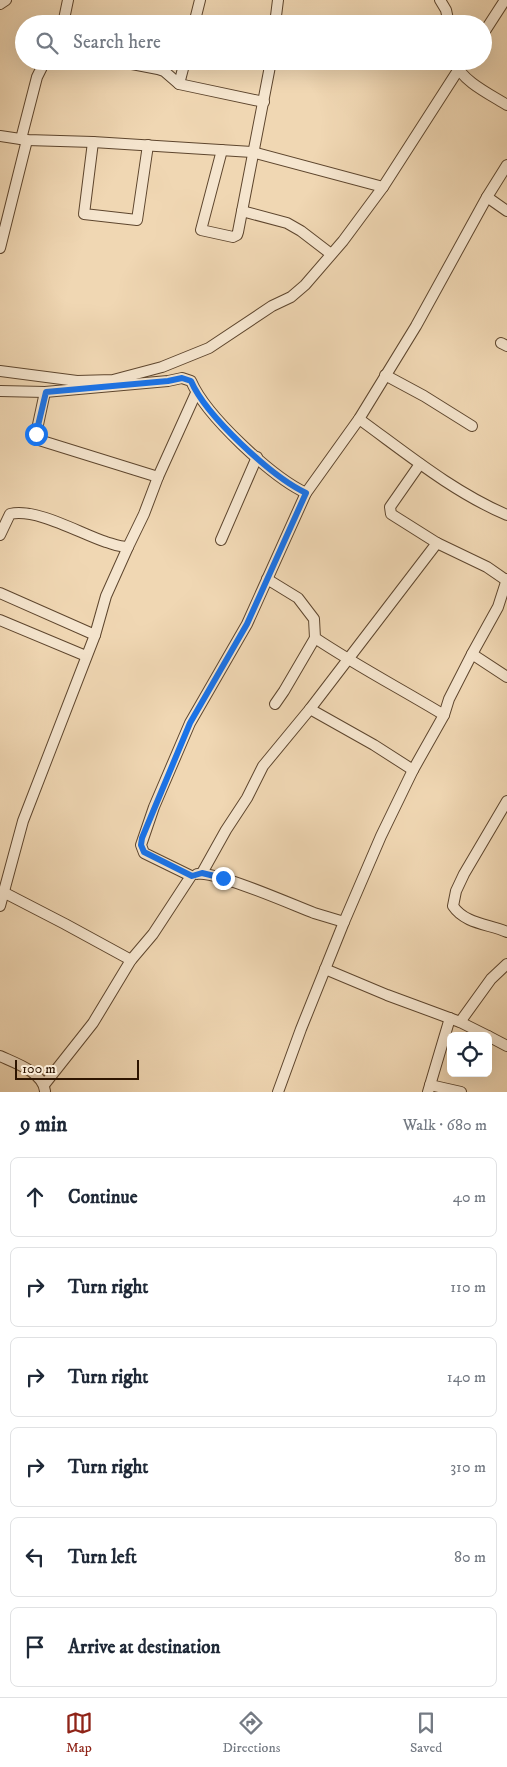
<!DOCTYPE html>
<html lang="en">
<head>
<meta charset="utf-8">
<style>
	:root { --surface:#fff; --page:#f2f2f3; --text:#1f2937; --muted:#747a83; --line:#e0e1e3; --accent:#8f2418 }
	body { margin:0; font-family:"IM FELL DW Pica",serif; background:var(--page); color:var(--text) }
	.controls { position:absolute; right:15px; bottom:15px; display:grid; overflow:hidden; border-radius:8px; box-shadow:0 5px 20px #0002 }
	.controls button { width:45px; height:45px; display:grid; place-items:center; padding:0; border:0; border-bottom:1px solid var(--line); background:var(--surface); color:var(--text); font:25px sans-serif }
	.scale { position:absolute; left:15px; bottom:12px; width:124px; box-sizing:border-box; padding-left:5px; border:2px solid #2e1501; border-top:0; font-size:14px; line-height:18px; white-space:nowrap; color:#2e1501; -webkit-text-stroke:4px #f5e5ce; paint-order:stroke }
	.stop { position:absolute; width:15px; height:15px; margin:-11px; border:4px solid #1a73e8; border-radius:50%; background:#fff }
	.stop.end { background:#1a73e8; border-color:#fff; box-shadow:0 1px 5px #0008 }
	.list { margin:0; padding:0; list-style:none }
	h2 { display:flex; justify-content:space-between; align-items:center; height:65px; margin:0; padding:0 20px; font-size:21px }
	h2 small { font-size:16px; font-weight:400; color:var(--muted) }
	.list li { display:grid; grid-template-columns:32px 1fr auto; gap:15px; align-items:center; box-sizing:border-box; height:80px; margin:0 10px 10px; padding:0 10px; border:1px solid var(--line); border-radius:8px }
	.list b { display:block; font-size:19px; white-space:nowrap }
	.list em { font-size:16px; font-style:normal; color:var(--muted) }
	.icon { flex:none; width:28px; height:28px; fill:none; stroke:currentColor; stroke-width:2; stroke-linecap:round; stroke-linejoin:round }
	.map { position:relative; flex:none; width:507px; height:1092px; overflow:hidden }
	.search { position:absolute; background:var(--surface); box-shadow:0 5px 20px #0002; left:15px; right:15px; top:15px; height:55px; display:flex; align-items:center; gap:12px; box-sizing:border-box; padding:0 18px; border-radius:28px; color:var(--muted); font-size:19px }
	.sheet { height:605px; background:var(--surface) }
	nav { display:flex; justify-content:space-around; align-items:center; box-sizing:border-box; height:70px; border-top:1px solid var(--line); background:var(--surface); font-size:14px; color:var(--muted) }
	nav a { display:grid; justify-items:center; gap:2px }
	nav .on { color:var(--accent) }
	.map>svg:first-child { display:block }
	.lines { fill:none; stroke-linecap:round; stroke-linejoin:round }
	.minor-casing { stroke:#5e462e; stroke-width:12 }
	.minor { stroke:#f5e5ce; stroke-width:10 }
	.route { stroke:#1a73e8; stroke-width:6 }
</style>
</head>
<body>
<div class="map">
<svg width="507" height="1092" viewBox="0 0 507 1092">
	<rect width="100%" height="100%" fill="#f0d7b3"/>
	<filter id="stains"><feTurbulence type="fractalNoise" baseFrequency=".004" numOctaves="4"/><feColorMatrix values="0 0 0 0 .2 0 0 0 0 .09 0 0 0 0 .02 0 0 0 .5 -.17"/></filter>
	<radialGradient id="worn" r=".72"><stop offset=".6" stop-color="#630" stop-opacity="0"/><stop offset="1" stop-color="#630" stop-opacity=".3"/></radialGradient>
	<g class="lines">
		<defs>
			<g id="minor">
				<polyline points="440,0 446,10 449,24"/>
				<polyline points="0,4 6,0"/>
				<polyline points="63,24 68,0"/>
				<polyline points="194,24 200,0"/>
				<polyline points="275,24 278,0"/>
				<polyline points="483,34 505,0"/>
				<polyline points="127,61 132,64 158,69 164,71 179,84 264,102"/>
				<path d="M457 64C460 80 493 96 507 105"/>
				<polyline points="179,84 185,61"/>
				<polyline points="0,136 27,140 93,142 252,152 383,187"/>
				<polyline points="21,139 37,77 45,61"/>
				<polyline points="93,142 84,214 137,220 148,145"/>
				<polyline points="222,150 201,230 233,237 237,235 238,232 271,61"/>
				<polyline points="487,197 507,211"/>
				<polyline points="242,211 287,223 301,231 331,254"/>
				<polyline points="0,248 27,140"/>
				<polyline points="501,343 507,346"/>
				<polyline points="0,371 77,381 113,380 162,367 209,348 272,306 291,297 305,285 343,241 383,187 464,61"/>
				<polyline points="385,375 424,396 472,426"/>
				<path d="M0 391 45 392 168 381 182 378 191 381C206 416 272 477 306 493"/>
				<polyline points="45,392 36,434 39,440 158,477"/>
				<path d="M359 419C406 453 453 492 507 515"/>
				<polyline points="420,464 390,507 391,514 437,543 487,567 506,580"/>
				<path d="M0 535 10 514C37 508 79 533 106 542 113 544 120 547 128 547L144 514 158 477 196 393"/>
				<polyline points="221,540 257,457"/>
				<path d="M267 579 298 598 314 619 315 638C357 666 401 689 444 715"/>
				<polyline points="0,593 95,635"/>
				<polyline points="0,620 86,656"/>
				<polyline points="472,654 507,677"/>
				<polyline points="275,704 284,691 315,638"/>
				<polyline points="310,709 374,745 413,770"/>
				<path d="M507 801 464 874 456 891 453 906C465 924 489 924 507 932"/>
				<polyline points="202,873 226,830 247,798 263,766 310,709 437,543"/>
				<path d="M197 874C214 870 293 905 314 913 324 916 334 919 344 922"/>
				<polyline points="5,893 65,924 131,960"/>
				<polyline points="0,906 23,821 95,635 106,596 128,547"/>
				<polyline points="325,969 387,995 460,1022 488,1036"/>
				<polyline points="460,1022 491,979 507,964"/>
				<polyline points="488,1036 507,1046"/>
				<path d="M0 1056C15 1063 43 1072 45 1091"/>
				<polyline points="44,1085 93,1023 131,960 153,934 191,876 144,853 141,845 154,807 190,723 247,624 306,493 359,419 416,326 487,197 507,165"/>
				<polyline points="430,1085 461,1092"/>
				<polyline points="278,1092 301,1029 344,922 381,836 413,770 444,715 449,699 472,654 498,607 507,579"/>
				<polyline points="428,1092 450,1018"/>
			</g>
		</defs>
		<!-- minor casing -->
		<use href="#minor" class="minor-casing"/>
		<!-- minor -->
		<use href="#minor" class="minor"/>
	</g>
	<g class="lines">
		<!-- route -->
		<path class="route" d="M36 434 46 392 168 381 182 378 191 381C206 416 272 477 306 493L247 624 190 723 142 838 141 845 144 852 192 876 202 873 223 878"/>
	</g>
	<rect width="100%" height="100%" filter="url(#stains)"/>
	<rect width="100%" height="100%" fill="url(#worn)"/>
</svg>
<div class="controls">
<button><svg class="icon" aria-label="locate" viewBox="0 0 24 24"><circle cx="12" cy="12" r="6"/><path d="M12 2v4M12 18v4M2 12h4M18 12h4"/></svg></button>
</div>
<div class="scale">100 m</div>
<div class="stop" style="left:36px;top:434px"></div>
<div class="stop end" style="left:223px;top:878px"></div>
<div class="search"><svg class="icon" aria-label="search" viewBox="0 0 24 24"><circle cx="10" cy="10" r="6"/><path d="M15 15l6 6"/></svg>Search here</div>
</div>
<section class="sheet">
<h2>9 min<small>Walk · 680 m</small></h2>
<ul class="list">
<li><svg class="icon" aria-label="ahead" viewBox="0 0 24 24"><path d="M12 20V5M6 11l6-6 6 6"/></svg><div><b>Continue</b></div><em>40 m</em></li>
<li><svg class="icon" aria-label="right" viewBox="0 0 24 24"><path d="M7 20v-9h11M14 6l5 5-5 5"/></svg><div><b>Turn right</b></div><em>110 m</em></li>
<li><svg class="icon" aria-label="right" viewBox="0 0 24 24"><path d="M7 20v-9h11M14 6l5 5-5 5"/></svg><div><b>Turn right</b></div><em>140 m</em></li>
<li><svg class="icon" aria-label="right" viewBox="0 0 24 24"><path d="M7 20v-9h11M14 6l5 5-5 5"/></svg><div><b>Turn right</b></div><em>310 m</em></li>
<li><svg class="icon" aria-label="left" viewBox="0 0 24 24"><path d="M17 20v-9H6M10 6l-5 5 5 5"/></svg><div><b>Turn left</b></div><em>80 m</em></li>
<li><svg class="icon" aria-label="arrive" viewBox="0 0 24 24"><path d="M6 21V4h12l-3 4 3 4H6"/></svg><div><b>Arrive at destination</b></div></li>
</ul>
</section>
<nav>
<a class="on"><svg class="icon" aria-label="map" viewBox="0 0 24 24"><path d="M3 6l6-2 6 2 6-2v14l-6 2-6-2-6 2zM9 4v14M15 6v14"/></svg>Map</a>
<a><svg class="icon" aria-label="directions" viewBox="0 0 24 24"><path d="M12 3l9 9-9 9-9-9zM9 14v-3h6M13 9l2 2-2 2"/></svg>Directions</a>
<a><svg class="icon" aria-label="saved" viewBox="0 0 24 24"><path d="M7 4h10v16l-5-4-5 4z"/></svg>Saved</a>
</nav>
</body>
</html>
